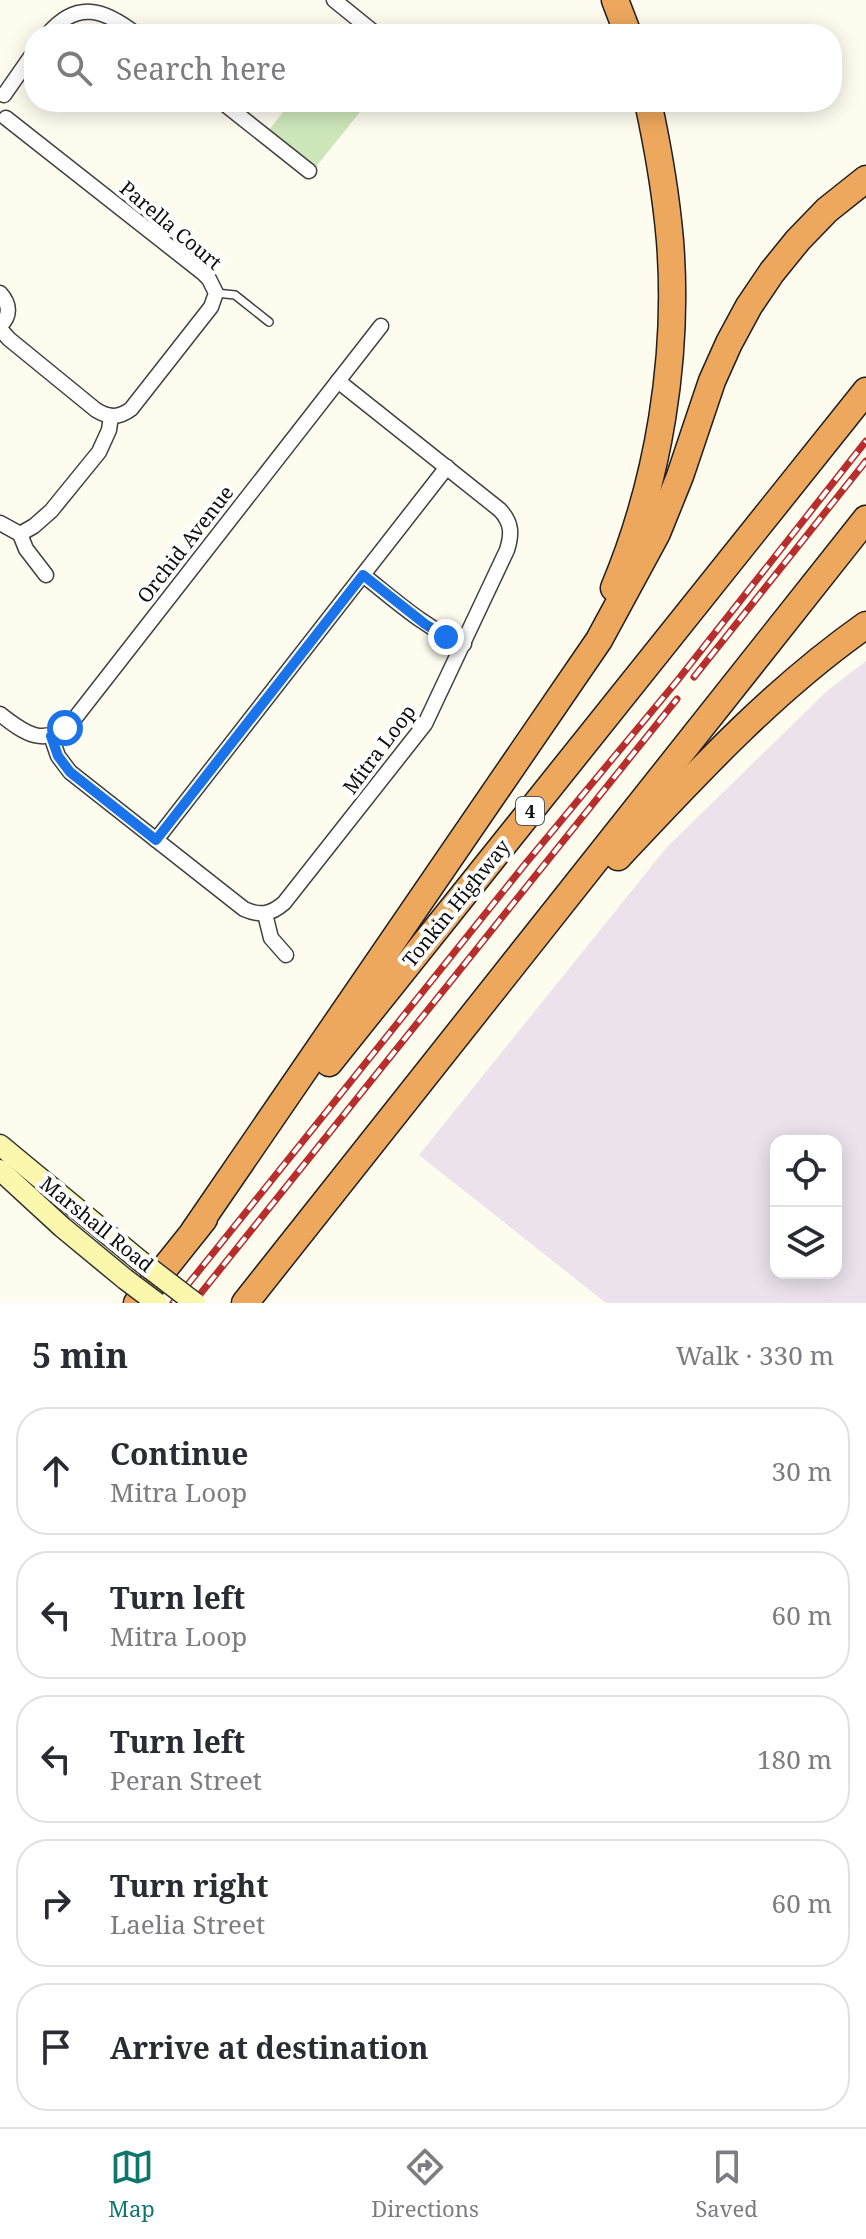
<!DOCTYPE html>
<html lang="en">
<head>
<meta charset="utf-8">
<style>
	:root { --surface:#fff; --page:#f7f7f7; --text:#2b2b33; --muted:#7c7c81; --line:#e1e1e2; --accent:#0f766e }
	body { margin:0; font-family:"Noto Serif",serif; background:var(--page); color:var(--text) }
	.controls { position:absolute; right:24px; bottom:24px; display:grid; overflow:hidden; border-radius:16px; box-shadow:0 4px 20px #0003 }
	.controls button { width:72px; height:72px; display:grid; place-items:center; padding:0; border:0; border-bottom:2px solid var(--line); background:var(--surface); color:var(--text); font:40px sans-serif }
	.stop { position:absolute; width:24px; height:24px; margin:-18px; border:6px solid #1a73e8; border-radius:50%; background:#fff }
	.stop.end { background:#1a73e8; border-color:#fff; box-shadow:0 2px 8px #0008 }
	.list { margin:0; padding:0; list-style:none }
	h2 { display:flex; justify-content:space-between; align-items:center; height:104px; margin:0; padding:0 32px; font-size:34px }
	h2 small { font-size:26px; font-weight:400; color:var(--muted) }
	.list li { display:grid; grid-template-columns:52px 1fr auto; gap:24px; align-items:center; box-sizing:border-box; height:128px; margin:0 16px 16px; padding:0 16px; border:2px solid var(--line); border-radius:32px }
	.list b { display:block; font-size:30px; white-space:nowrap }
	.list p { margin:0; font-size:26px; white-space:nowrap; color:var(--muted) }
	.list em { font-size:26px; font-style:normal; color:var(--muted) }
	.icon { flex:none; width:44px; height:44px; fill:none; stroke:currentColor; stroke-width:2; stroke-linecap:round; stroke-linejoin:round }
	.map { position:relative; flex:none; width:866px; height:1303px; overflow:hidden }
	.search { position:absolute; background:var(--surface); box-shadow:0 4px 20px #0003; left:24px; right:24px; top:24px; height:88px; display:flex; align-items:center; gap:20px; box-sizing:border-box; padding:0 28px; border-radius:32px; color:var(--muted); font-size:30px }
	.sheet { height:824px; background:var(--surface) }
	nav { display:flex; justify-content:space-around; align-items:center; box-sizing:border-box; height:112px; border-top:2px solid var(--line); background:var(--surface); font-size:22px; color:var(--muted) }
	nav a { display:grid; justify-items:center; gap:4px }
	nav .on { color:var(--accent) }
	.map>svg:first-child { display:block }
	.industrial { fill:#ebe2ec; fill-rule:evenodd }
	.green { fill:#cee7ba }
	.lines { fill:none; stroke-linecap:round; stroke-linejoin:round }
	.service-casing { stroke:#404040; stroke-width:10 }
	.minor-casing { stroke:#404040; stroke-width:17 }
	.secondary-casing { stroke:#2f2f2f; stroke-width:23 }
	.motorway-casing { stroke:#1e1e1e; stroke-width:29 }
	.service { stroke:#fff; stroke-width:7 }
	.minor { stroke:#fff; stroke-width:14 }
	.secondary { stroke:#fbf7ad; stroke-width:20 }
	.motorway { stroke:#eda85d; stroke-width:26 }
	.rail-casing { stroke:#b72e2c; stroke-width:7 }
	.rail { stroke:#fff; stroke-width:4; stroke-dasharray:12; stroke-linecap:butt }
	.secondary-bridge-casing { stroke:#2f2f2f; stroke-width:23; stroke-linecap:butt }
	.secondary-bridge { stroke:#fbf7ad; stroke-width:20 }
	.route { stroke:#1a73e8; stroke-width:10 }
	.labels { text-anchor:middle; dominant-baseline:central; stroke-width:8; stroke-linejoin:round; paint-order:stroke }
	.shield { fill:#fff; stroke:#565656; stroke-width:2 }
	.shield-label { font-size:18px; font-weight:bold; fill:#0d0d0d }
	.street-label { font-size:20px; fill:#0d0d0d; stroke:#fff }
</style>
</head>
<body>
<div class="map">
<svg width="866" height="1303" viewBox="0 0 866 1303">
	<rect width="100%" height="100%" fill="#fefcef"/>
	<!-- industrial -->
	<path class="industrial" d="M866 661V1303H606L419 1155 667 847 827 691ZM776 1141H836V1273H776Z"/>
	<!-- green -->
	<polygon class="green" points="291,102 368,102 315,168 269,130"/>
	<g class="lines">
		<defs>
			<polyline id="service" points="216,293 235,295 269,322"/>
			<g id="minor">
				<polyline points="334,0 376,34"/>
				<path d="M48 34C77 0 104 9 136 34"/>
				<polyline points="4,95 34,52"/>
				<polyline points="222,102 309,171"/>
				<path d="M0 293C10 304 11 316 0 326"/>
				<path d="M0 329 9 339 96 410C109 418 119 418 131 409L211 307 216 293 209 279 203 273 6 118"/>
				<polyline points="0,523 20,534 34,526 51,511 99,452 109,430 111,416"/>
				<polyline points="20,534 26,549 46,575"/>
				<path d="M363 575C395 600 426 629 464 644"/>
				<path d="M0 714C25 734 45 748 72 722L381 326"/>
				<path d="M51 736 58 756 70 772 244 909C260 916 270 915 284 903L425 724 507 550C512 534 512 523 500 510L338 381"/>
				<polyline points="156,840 447,467"/>
				<polyline points="265,914 271,938 286,955"/>
			</g>
			<g id="secondary">
				<polyline points="0,1145 139,1260"/>
				<polyline points="0,1170 62,1227 125,1279"/>
			</g>
			<g id="motorway">
				<polyline points="615,0 628,34"/>
				<path d="M614 588C659 481 679 356 670 241 666 194 658 148 648 102"/>
				<path d="M618 857C696 774 772 691 866 625"/>
				<polyline points="329,1063 866,391"/>
				<polyline points="194,1231 599,640 657,533 680,476 712,381 729,343 749,306 772,272 798,240 827,210 866,179"/>
				<polyline points="137,1303 204,1219"/>
				<polyline points="245,1303 866,519"/>
			</g>
		</defs>
		<!-- service casing -->
		<use href="#service" class="service-casing"/>
		<!-- minor casing -->
		<use href="#minor" class="minor-casing"/>
		<!-- secondary casing -->
		<use href="#secondary" class="secondary-casing"/>
		<!-- motorway casing -->
		<use href="#motorway" class="motorway-casing"/>
		<!-- service -->
		<use href="#service" class="service"/>
		<!-- minor -->
		<use href="#minor" class="minor"/>
		<!-- secondary -->
		<use href="#secondary" class="secondary"/>
		<!-- motorway -->
		<use href="#motorway" class="motorway"/>
		<defs>
			<g id="rail">
				<polyline points="694,677 866,461"/>
				<polyline points="173,1303 526,863 677,681 866,441"/>
				<polyline points="193,1303 677,699"/>
			</g>
		</defs>
		<!-- rail casing -->
		<use href="#rail" class="rail-casing"/>
		<!-- rail -->
		<use href="#rail" class="rail"/>
		<defs>
			<g id="secondary-bridge">
				<polyline points="139,1260 195,1303"/>
				<polyline points="125,1279 157,1303"/>
			</g>
		</defs>
		<!-- secondary-bridge casing -->
		<use href="#secondary-bridge" class="secondary-bridge-casing"/>
		<!-- secondary-bridge -->
		<use href="#secondary-bridge" class="secondary-bridge"/>
	</g>
	<g class="lines">
		<!-- route -->
		<polyline class="route" points="65,728 51,736 58,756 70,772 156,840 363,575 425,624 446,637"/>
	</g>
	<g class="labels">
		<!-- shield labels -->
		<rect class="shield" x="516" y="797" width="28" height="28" rx="6"/>
		<g class="shield-label">
			<text x="530" y="811">4</text>
		</g>
		<!-- street labels -->
		<g class="street-label">
			<text transform="translate(171 225) rotate(40)">Parella Court</text>
			<text transform="translate(185 544) rotate(-52)">Orchid Avenue</text>
			<text transform="translate(379 749) rotate(-53)">Mitra Loop</text>
			<text transform="translate(456 903) rotate(-51)">Tonkin Highway</text>
			<text transform="translate(97 1224) rotate(39)">Marshall Road</text>
		</g>
	</g>
</svg>
<div class="controls">
<button><svg class="icon" aria-label="locate" viewBox="0 0 24 24"><circle cx="12" cy="12" r="6"/><path d="M12 2v4M12 18v4M2 12h4M18 12h4"/></svg></button>
<button><svg class="icon" aria-label="layers" viewBox="0 0 24 24"><path d="M12 4l9 5-9 5-9-5zM3 14l9 5 9-5"/></svg></button>
</div>
<div class="stop" style="left:65px;top:728px"></div>
<div class="stop end" style="left:446px;top:637px"></div>
<div class="search"><svg class="icon" aria-label="search" viewBox="0 0 24 24"><circle cx="10" cy="10" r="6"/><path d="M15 15l6 6"/></svg>Search here</div>
</div>
<section class="sheet">
<h2>5 min<small>Walk · 330 m</small></h2>
<ul class="list">
<li><svg class="icon" aria-label="ahead" viewBox="0 0 24 24"><path d="M12 20V5M6 11l6-6 6 6"/></svg><div><b>Continue</b><p>Mitra Loop</p></div><em>30 m</em></li>
<li><svg class="icon" aria-label="left" viewBox="0 0 24 24"><path d="M17 20v-9H6M10 6l-5 5 5 5"/></svg><div><b>Turn left</b><p>Mitra Loop</p></div><em>60 m</em></li>
<li><svg class="icon" aria-label="left" viewBox="0 0 24 24"><path d="M17 20v-9H6M10 6l-5 5 5 5"/></svg><div><b>Turn left</b><p>Peran Street</p></div><em>180 m</em></li>
<li><svg class="icon" aria-label="right" viewBox="0 0 24 24"><path d="M7 20v-9h11M14 6l5 5-5 5"/></svg><div><b>Turn right</b><p>Laelia Street</p></div><em>60 m</em></li>
<li><svg class="icon" aria-label="arrive" viewBox="0 0 24 24"><path d="M6 21V4h12l-3 4 3 4H6"/></svg><div><b>Arrive at destination</b></div></li>
</ul>
</section>
<nav>
<a class="on"><svg class="icon" aria-label="map" viewBox="0 0 24 24"><path d="M3 6l6-2 6 2 6-2v14l-6 2-6-2-6 2zM9 4v14M15 6v14"/></svg>Map</a>
<a><svg class="icon" aria-label="directions" viewBox="0 0 24 24"><path d="M12 3l9 9-9 9-9-9zM9 14v-3h6M13 9l2 2-2 2"/></svg>Directions</a>
<a><svg class="icon" aria-label="saved" viewBox="0 0 24 24"><path d="M7 4h10v16l-5-4-5 4z"/></svg>Saved</a>
</nav>
</body>
</html>
